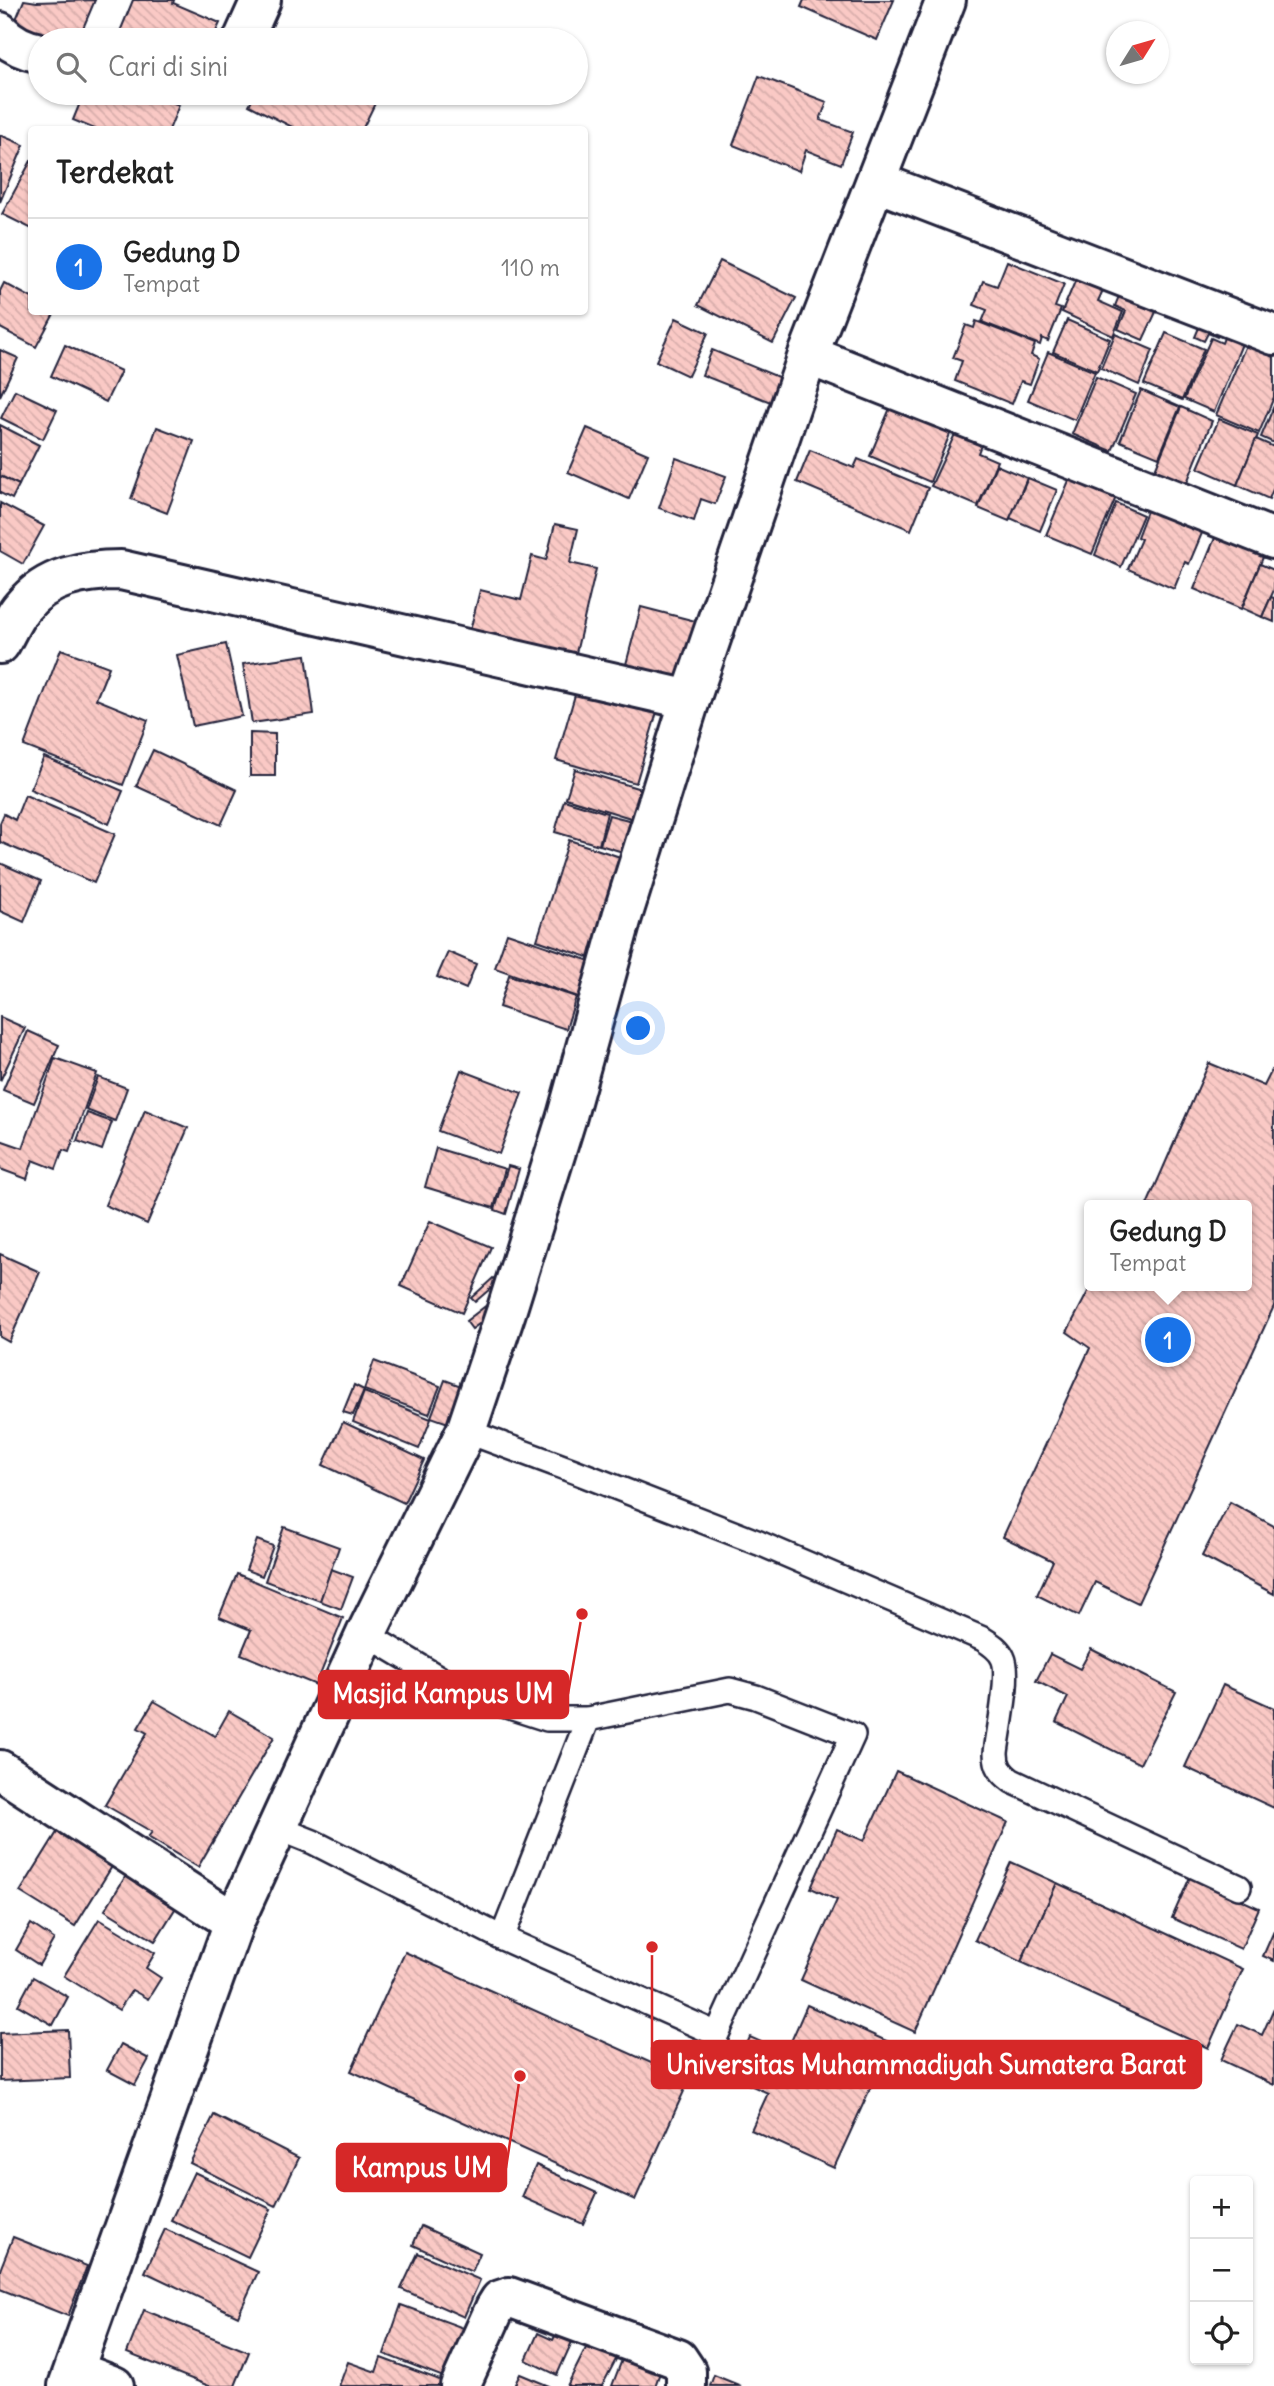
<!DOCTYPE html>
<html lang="id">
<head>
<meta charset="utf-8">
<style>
	:root { --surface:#fff; --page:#f2f2f2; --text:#222; --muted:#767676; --line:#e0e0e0; --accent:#1a73e8 }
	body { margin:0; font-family:Delius,sans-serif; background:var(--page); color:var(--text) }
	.controls { position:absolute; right:21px; bottom:21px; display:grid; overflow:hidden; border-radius:7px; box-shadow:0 2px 5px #0004 }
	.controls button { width:63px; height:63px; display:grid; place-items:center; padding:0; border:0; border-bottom:2px solid var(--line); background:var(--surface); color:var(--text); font:35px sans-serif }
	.compass { position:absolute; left:1106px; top:21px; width:63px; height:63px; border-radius:50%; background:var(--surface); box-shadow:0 2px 5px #0004; rotate:53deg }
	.you { position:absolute; left:639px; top:1029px; width:24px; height:24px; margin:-18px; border:5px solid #fff; border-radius:50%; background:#1a73e8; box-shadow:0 0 0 10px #1a73e833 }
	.badge { display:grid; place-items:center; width:46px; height:46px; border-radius:50%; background:var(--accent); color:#fff; font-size:23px; font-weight:700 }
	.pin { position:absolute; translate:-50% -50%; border:4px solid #fff; box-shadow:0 2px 7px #0006 }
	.popup { position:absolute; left:1084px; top:1200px; width:168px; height:91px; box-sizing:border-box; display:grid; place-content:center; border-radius:7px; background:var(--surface); filter:drop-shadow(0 2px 5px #0005); font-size:23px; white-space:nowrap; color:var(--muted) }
	.popup b { font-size:26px; color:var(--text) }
	.popup::after { content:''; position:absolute; left:50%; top:100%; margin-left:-14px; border:14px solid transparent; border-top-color:var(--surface) }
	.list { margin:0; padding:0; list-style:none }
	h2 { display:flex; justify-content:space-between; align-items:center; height:91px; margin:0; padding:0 28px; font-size:30px }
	h2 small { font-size:23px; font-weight:400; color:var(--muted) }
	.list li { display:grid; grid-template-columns:46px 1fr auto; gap:21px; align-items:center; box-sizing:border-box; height:98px; padding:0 28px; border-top:2px solid var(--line) }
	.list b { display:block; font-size:26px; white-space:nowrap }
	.list p { margin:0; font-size:23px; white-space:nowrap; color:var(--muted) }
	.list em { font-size:23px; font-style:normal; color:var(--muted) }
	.icon { flex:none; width:38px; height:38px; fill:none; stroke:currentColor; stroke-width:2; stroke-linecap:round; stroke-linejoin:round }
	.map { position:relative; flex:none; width:1274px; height:2386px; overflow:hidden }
	.search { position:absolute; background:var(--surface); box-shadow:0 2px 5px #0004; left:28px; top:28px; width:560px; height:77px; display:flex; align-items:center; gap:18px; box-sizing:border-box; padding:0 24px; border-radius:38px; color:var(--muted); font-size:26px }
	.panel { position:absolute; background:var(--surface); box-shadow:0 2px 5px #0004; left:28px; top:126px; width:560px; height:189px; border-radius:7px }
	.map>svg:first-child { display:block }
	.building { fill:url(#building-back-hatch); stroke:#22223b; stroke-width:2 }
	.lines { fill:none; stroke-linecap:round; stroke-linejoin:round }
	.service-casing { stroke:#22223b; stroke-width:28 }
	.minor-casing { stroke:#22223b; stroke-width:44 }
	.service { stroke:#fff; stroke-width:23 }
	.minor { stroke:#fff; stroke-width:38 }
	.leader { fill:none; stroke:#d62828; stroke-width:2.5 }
	.callout-dot { fill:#d62828; stroke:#fff; stroke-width:2.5 }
	.callout { fill:#d62828; stroke:#d62828; stroke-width:2.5 }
	.callout-label { font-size:26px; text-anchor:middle; font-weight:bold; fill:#fff }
</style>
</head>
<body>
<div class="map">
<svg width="1274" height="2386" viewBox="0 0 1274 2386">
	<defs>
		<pattern id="building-back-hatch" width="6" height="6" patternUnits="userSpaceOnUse" patternTransform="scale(1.75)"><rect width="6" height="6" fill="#fac9c5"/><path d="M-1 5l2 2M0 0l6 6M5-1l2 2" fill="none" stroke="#d6acaa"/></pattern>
	</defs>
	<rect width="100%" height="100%" fill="#fff"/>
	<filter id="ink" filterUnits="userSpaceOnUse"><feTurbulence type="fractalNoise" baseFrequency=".0143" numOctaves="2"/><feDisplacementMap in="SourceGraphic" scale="14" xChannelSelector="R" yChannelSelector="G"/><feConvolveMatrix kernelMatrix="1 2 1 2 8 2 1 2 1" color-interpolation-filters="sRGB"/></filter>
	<g filter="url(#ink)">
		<!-- building -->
		<g class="building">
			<polygon points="24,0 37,2 95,0 78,40 52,40 14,24"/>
			<polygon points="133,0 174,0 173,3 220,23 212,40 132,40 119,34"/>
			<polygon points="804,0 894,0 877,40 801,7"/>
			<polygon points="759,76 827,102 820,120 853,132 841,164 806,150 799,171 733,145"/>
			<polygon points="84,93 149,93 179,105 169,130 97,130 73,120"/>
			<polygon points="255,93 380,93 362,130 298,130 249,105"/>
			<polygon points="0,135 24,145 0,202"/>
			<polygon points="32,159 32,229 2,214"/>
			<polygon points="720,261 796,298 773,343 698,305"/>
			<polygon points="1007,261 1064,284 1055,307 1061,309 1048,341 1042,338 1040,345 982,322 987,310 974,305 983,281 997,286"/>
			<polygon points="1076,279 1103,290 1098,301 1123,312 1113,336 1062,312"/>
			<polygon points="4,283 32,298 32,312 55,312 36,347 0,328 0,291"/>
			<polygon points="1119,296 1156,312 1143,340 1118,329 1126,311 1115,306"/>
			<polygon points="676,318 708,333 688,376 656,361"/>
			<polygon points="1203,318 1222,326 1217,337 1208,333 1204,341 1195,337"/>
			<polygon points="1067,320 1110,339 1097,371 1053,352"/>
			<polygon points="976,321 1035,344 1031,355 1039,359 1030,384 1021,381 1012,404 955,381 962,361 953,358 966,325 974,328"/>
			<polygon points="1226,332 1244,339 1214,412 1184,399 1211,338 1222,343"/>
			<polygon points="1166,333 1204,349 1182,400 1144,384"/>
			<polygon points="1115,334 1153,350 1139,385 1101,368"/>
			<polygon points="65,345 121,371 106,402 51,376"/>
			<polygon points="1246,345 1274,357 1274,397 1259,433 1216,415"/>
			<polygon points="0,350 18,358 0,396"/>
			<polygon points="712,350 783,379 773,403 702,375"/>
			<polygon points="1048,352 1095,372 1075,420 1028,400"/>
			<polygon points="1096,377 1136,394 1112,451 1072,434"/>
			<polygon points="15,390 57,410 43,439 1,418"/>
			<polygon points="1141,390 1180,407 1159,457 1120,441"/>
			<polygon points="893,401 953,427 930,482 870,456"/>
			<polygon points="1274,406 1274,443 1261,437"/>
			<polygon points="1181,407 1212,421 1186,485 1154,472"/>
			<polygon points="1219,419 1258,435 1237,485 1198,468"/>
			<polygon points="0,425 39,445 19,485 0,476"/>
			<polygon points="157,427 194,441 167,513 131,499"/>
			<polygon points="587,428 648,454 629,499 568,472"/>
			<polygon points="955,434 981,445 978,453 997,461 978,506 931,486"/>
			<polygon points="1256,439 1274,447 1274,487 1269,499 1237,485"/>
			<polygon points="810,450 854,468 858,459 928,488 911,530 797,482"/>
			<polygon points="676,458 726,476 715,504 701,499 694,521 659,508"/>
			<polygon points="996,465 1027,478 1009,521 978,508"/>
			<polygon points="1073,471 1119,490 1092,554 1046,535"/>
			<polygon points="0,476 19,485 12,499 0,493"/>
			<polygon points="1028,478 1057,490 1040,531 1010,518"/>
			<polygon points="0,503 44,526 23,564 0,551"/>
			<polygon points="1116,503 1143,515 1121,567 1095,555"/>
			<polygon points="1150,503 1205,526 1189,564 1185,562 1174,589 1128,569 1141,539 1137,537"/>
			<polygon points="555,524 578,529 570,563 596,569 575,657 470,631 480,590 521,600 532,556 546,560"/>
			<polygon points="1219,528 1267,548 1241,609 1194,589"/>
			<polygon points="1260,564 1274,570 1274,590 1262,617 1242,608"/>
			<polygon points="1271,597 1274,598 1274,622 1262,617"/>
			<polygon points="641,607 699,622 681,688 624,672"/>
			<polygon points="226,644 242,716 193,726 177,655"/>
			<polygon points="61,649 109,667 96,699 148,720 123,785 24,746"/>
			<polygon points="306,655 314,714 252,723 243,664"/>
			<polygon points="577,688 657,712 636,783 556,760"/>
			<polygon points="250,733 275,734 275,776 250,776"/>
			<polygon points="153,750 237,790 221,825 136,786"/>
			<polygon points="44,757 123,791 109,824 30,789"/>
			<polygon points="575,769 647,791 637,820 566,798"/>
			<polygon points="25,795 115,834 94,883 0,842 0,823 4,814 15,820"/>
			<polygon points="564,800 607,813 599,845 555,832"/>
			<polygon points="609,815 636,822 626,853 600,845"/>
			<polygon points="569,840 623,858 591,958 537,940"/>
			<polygon points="0,863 41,881 24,922 0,911"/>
			<polygon points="507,933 593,962 581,998 495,968"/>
			<polygon points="448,952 476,964 466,989 437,977"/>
			<polygon points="509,975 576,997 566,1029 499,1007"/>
			<polygon points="0,1017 25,1028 0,1081"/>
			<polygon points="28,1031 59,1045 34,1103 3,1090"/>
			<polygon points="55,1058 97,1073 69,1152 63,1150 56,1169 33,1160 27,1179 0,1169 0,1140 23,1148"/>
			<polygon points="1209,1063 1264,1086 1272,1070 1274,1071 1274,1306 1138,1603 1095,1582 1079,1616 1037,1595 1053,1561 1003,1537 1090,1348 1067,1332 1091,1286 1247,1286 1247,1205 1147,1205"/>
			<polygon points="461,1070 522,1093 499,1154 438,1131"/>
			<polygon points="98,1077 127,1088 115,1121 86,1110"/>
			<polygon points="145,1110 188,1128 147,1224 105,1205"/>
			<polygon points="87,1113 112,1122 102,1150 77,1141"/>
			<polygon points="436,1148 505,1169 494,1208 425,1187"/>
			<polygon points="508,1166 519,1169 506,1214 495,1210"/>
			<polygon points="430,1221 491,1247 462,1313 401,1286"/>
			<polygon points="0,1254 40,1272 9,1342 0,1337"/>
			<polygon points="493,1278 498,1282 475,1302 471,1298"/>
			<polygon points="492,1301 498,1310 472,1329 466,1321"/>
			<polygon points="374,1361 440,1386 429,1414 364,1390"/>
			<polygon points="445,1380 464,1387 451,1424 431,1417"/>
			<polygon points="354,1385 364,1390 353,1415 343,1412"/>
			<polygon points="364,1392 431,1419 419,1449 353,1422"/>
			<polygon points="343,1422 424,1460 404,1503 323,1465"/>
			<polygon points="1230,1502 1274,1526 1274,1594 1202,1556"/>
			<polygon points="284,1527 339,1547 320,1601 265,1581"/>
			<polygon points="257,1540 273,1546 262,1576 246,1570"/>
			<polygon points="331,1569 353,1577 341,1609 320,1601"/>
			<polygon points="237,1574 343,1618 316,1685 241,1654 251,1630 219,1617"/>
			<polygon points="1091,1649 1176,1692 1140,1764 1056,1722 1068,1697 1036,1681 1050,1654 1080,1669"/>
			<polygon points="1223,1685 1274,1708 1274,1808 1185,1767"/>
			<polygon points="154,1701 215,1736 229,1711 274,1737 198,1867 148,1837 152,1832 105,1805 147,1733 138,1728"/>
			<polygon points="896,1771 1008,1822 915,2032 801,1980 837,1900 811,1888 837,1829 864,1841"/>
			<polygon points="61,1826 116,1860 75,1926 20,1892"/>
			<polygon points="1011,1862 1057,1883 1021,1962 975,1940"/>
			<polygon points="130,1869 180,1901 155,1941 105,1910"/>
			<polygon points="1190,1877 1259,1908 1241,1949 1172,1918"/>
			<polygon points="1057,1883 1243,1969 1208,2048 1021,1962"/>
			<polygon points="99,1919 155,1953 146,1968 161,1978 148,1999 132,1990 119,2010 64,1976"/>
			<polygon points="31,1924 54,1939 39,1965 16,1950"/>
			<polygon points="1274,1931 1274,1961 1263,1956"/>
			<polygon points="405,1952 689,2080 635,2200 351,2071"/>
			<polygon points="33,1977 68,1997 53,2025 18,2005"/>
			<polygon points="807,2005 891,2043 834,2168 751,2130 768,2093 732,2077 750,2037 786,2053"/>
			<polygon points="1274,2008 1274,2085 1221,2060 1238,2024 1262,2035"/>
			<polygon points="68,2030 70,2078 0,2081 0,2033"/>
			<polygon points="121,2044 149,2059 135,2085 107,2070"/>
			<polygon points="214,2115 299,2158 276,2206 190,2163"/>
			<polygon points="536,2165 597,2193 583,2224 522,2197"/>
			<polygon points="194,2172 271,2209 248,2257 171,2220"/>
			<polygon points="421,2226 480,2253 472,2272 413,2245"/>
			<polygon points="165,2229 258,2272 238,2316 145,2272"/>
			<polygon points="13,2237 87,2266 68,2316 0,2289 0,2270"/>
			<polygon points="418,2253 480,2280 464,2317 401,2289"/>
			<polygon points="401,2305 469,2330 451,2380 384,2354"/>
			<polygon points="144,2310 249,2352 235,2386 209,2386 127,2353"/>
			<polygon points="560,2326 576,2333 557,2375 526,2360 538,2333 553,2340"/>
			<polygon points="594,2332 622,2348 602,2386 567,2386"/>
			<polygon points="628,2344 665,2359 655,2386 612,2386"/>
			<polygon points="381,2358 448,2383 447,2386 339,2386 348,2362 376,2372"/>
			<polygon points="520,2374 549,2386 514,2386"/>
			<polygon points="714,2375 741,2386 710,2386"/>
		</g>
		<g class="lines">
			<defs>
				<g id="service">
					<path d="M466 1431 574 1471 759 1543 983 1639C991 1644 999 1649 1003 1658 1011 1674 998 1733 996 1753 996 1766 1001 1773 1012 1781L1239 1887"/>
					<polyline points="278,1828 313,1842 502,1938 717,2034 853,1735 756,1697 730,1690 588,1719 547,1719 463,1692 366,1634"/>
					<polyline points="502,1938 588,1719"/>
				</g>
				<g id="minor">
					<path d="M0 32C11 44 25 50 40 53"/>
					<polyline points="243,40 261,0"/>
					<polyline points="877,182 1274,335"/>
					<polyline points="808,355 1274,539"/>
					<path d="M0 644C7 632 13 617 22 607 47 576 84 570 121 570L690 700"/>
					<polyline points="0,1770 234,1922"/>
					<polyline points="75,2371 114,2386"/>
					<polyline points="68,2386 234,1922 366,1634 466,1431 506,1312 567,1116 622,917 690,700 808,355 946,0"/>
					<polyline points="460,2386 495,2308 500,2300 509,2297 678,2359 686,2371 686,2386"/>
				</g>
			</defs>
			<!-- service casing -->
			<use href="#service" class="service-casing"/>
			<!-- minor casing -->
			<use href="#minor" class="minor-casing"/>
			<!-- service -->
			<use href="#service" class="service"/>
			<!-- minor -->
			<use href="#minor" class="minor"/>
		</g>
	</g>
	<!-- callouts -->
	<path class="leader" d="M582 1614L568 1694M652 1947L652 2065M520 2076L506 2168"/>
	<g class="callout-dot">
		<circle cx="582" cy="1614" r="7"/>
		<circle cx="652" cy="1947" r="7"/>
		<circle cx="520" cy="2076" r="7"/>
	</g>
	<g class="callout">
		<rect x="319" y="1671" width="249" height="47" rx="7"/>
		<rect x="652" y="2041" width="549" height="47" rx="7"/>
		<rect x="337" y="2144" width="169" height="47" rx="7"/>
	</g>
	<g class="callout-label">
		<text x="443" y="1703">Masjid Kampus UM</text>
		<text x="926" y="2074">Universitas Muhammadiyah Sumatera Barat</text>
		<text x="422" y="2177">Kampus UM</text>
	</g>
</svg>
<div class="controls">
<button>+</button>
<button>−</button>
<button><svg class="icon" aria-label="locate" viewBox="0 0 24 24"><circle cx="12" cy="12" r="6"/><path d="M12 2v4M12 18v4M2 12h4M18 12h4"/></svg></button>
</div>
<svg class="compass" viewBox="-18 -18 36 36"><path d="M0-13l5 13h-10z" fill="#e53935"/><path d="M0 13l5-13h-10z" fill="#767676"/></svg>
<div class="you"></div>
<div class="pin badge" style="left:1168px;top:1340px">1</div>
<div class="popup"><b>Gedung D</b>Tempat</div>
<div class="search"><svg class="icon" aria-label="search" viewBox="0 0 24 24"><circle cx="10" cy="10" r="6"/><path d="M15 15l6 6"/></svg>Cari di sini</div>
<section class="panel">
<h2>Terdekat<small></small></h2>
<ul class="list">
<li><span class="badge">1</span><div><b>Gedung D</b><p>Tempat</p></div><em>110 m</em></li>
</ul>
</section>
</div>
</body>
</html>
